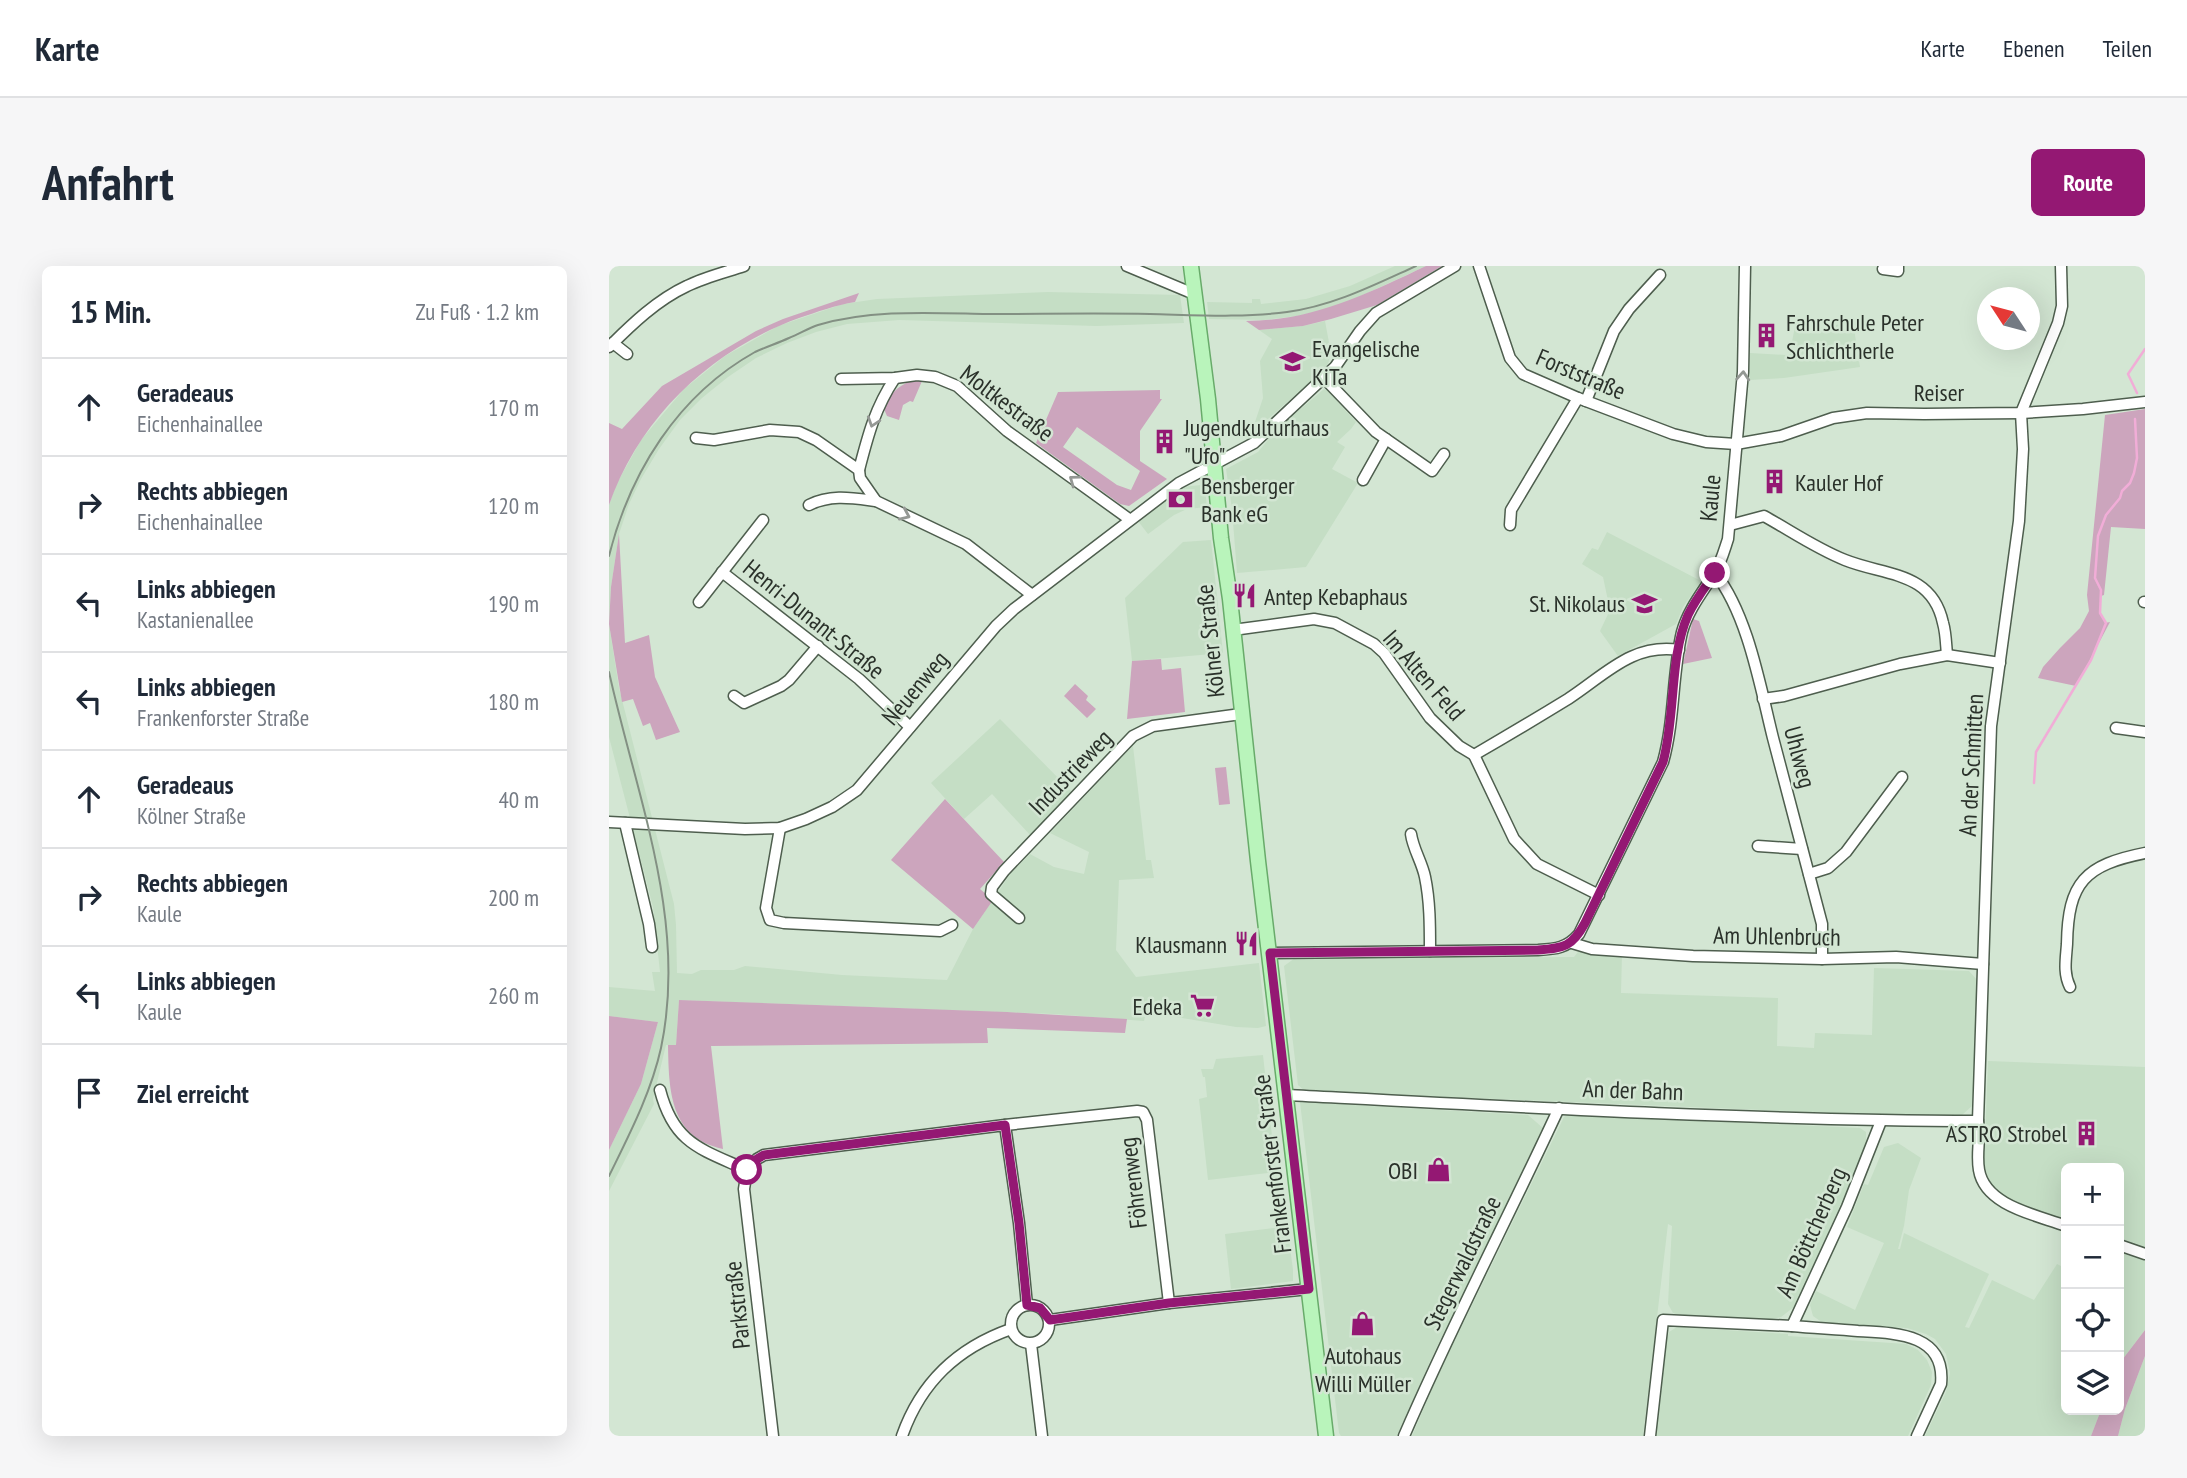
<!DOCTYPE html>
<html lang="de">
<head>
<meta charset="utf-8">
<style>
	:root { --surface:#fff; --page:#f6f6f7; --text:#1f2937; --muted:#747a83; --line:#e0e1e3; --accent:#941873 }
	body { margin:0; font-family:"PT Sans Narrow",sans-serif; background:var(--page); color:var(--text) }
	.controls { position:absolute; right:21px; bottom:21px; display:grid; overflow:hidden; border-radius:10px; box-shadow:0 7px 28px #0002 }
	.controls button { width:63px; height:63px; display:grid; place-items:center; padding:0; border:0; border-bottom:2px solid var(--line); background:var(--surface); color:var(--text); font:35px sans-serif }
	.compass { position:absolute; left:1368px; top:21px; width:63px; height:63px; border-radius:50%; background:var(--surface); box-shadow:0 7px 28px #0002; rotate:306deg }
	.stop { position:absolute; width:21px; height:21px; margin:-16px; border:5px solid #941873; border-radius:50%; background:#fff }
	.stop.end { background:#941873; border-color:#fff; box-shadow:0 2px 7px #0008 }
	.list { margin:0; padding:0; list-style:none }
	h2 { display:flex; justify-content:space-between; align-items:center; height:91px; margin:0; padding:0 28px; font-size:30px }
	h2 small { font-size:23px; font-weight:400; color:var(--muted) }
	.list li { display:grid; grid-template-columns:46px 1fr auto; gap:21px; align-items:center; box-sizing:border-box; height:98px; padding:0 28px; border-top:2px solid var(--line) }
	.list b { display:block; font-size:26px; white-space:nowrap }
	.list p { margin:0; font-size:23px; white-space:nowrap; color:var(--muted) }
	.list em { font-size:23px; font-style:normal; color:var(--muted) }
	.icon { flex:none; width:38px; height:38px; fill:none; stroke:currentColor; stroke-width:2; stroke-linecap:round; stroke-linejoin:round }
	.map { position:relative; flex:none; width:1536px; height:1170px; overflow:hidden; border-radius:10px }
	header { display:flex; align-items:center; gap:42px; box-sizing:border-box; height:98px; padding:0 35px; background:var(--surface); border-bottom:2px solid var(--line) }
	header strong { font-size:33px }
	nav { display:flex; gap:38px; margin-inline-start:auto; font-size:24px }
	.intro { display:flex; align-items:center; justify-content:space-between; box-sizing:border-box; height:168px; padding:0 42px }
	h1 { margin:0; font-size:49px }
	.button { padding:18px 32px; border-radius:10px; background:var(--accent); color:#fff; font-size:24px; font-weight:700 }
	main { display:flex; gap:42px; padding:0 42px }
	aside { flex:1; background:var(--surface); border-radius:10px; box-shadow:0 7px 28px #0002 }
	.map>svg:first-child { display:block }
	.built { fill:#c5dec5 }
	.green { fill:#cca5bd; fill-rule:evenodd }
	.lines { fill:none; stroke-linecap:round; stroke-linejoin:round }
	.stream { stroke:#f1add7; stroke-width:2.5 }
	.minor-casing { stroke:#4e5e4e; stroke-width:13 }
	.major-casing { stroke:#68ab6a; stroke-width:17 }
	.minor { stroke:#fff; stroke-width:10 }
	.major { stroke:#b9f4bb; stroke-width:14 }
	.tram { stroke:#839083; stroke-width:2 }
	.oneway { stroke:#949894 }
	.route { stroke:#941873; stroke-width:9 }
	.labels { text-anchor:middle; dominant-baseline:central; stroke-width:5; stroke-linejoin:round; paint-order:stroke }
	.poi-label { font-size:24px; fill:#2a312a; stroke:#d3e6d3; text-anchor:start }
	.street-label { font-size:24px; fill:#2a312a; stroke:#d3e6d3 }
</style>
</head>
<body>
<header>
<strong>Karte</strong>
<nav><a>Karte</a><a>Ebenen</a><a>Teilen</a></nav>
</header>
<div class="intro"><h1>Anfahrt</h1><a class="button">Route</a></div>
<main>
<aside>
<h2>15 Min.<small>Zu Fuß · 1.2 km</small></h2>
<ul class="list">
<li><svg class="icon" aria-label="ahead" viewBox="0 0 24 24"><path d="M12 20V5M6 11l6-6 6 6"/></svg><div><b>Geradeaus</b><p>Eichenhainallee</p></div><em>170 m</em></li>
<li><svg class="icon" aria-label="right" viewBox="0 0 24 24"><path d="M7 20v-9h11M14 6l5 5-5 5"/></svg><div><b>Rechts abbiegen</b><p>Eichenhainallee</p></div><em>120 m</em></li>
<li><svg class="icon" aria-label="left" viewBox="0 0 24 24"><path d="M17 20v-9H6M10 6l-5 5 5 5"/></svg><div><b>Links abbiegen</b><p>Kastanienallee</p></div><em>190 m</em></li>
<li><svg class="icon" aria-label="left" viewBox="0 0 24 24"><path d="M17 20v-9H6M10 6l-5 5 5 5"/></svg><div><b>Links abbiegen</b><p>Frankenforster Straße</p></div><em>180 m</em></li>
<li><svg class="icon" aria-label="ahead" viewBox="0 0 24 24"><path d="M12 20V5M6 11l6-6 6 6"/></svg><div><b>Geradeaus</b><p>Kölner Straße</p></div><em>40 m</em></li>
<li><svg class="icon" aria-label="right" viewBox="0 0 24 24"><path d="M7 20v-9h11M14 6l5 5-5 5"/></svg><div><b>Rechts abbiegen</b><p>Kaule</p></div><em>200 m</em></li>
<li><svg class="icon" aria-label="left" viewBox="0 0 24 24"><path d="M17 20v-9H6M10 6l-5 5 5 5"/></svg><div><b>Links abbiegen</b><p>Kaule</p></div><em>260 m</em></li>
<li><svg class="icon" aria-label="arrive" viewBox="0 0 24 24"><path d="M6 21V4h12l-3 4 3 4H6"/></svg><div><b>Ziel erreicht</b></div></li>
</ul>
</aside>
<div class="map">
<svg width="1536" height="1170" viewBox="0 0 1536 1170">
	<rect width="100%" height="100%" fill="#d3e6d3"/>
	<!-- built -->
	<g class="built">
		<polygon points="786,0 817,0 743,34 716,44 688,50 655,54 600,53 598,36 643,37 643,33 651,33 652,38 697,33 741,20"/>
		<polygon points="439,26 571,29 575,57 487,60 290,54 238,58 207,66 178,77 147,92 119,111 93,132 71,154 50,183 32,213 20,238 10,268 2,321 0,358 10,422 65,638 67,659 68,707 83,708 92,704 125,704 136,700 233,709 338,714 364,663 402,607 421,588 445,601 475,608 480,586 441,567 524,480 537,594 542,594 545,612 510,614 507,684 527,711 650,697 657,760 649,762 627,761 537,746 535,755 445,748 70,734 67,779 57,779 44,833 45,838 0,925 0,884 32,818 49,756 0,750 0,721 46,725 43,706 51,706 44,641 0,471 0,239 7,219 32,174 75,123 116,90 169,60 234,38 268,33"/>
		<polygon points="716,55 721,82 720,95 717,102 642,168 654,132 651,95 663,73 650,64 694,60"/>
		<polygon points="1187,55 1219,62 1220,60 1244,56 1251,101 1175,112 1141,114 1141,87 1177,89 1193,86 1193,83 1182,81"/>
		<polygon points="715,123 718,124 747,156 742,163 728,176 736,181 723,203 749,217 697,301 628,307 623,243 617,203 649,186 667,164"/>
		<polygon points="592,219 596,222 598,241 578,243 565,249 539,268 529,255 573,221"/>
		<polygon points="998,266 1092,315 1074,341 1067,358 1009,390 991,365 1001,344 994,311 973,298 983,282 989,284"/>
		<polygon points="602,274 614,387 523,395 516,332 574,276"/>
		<polygon points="391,453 463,526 422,570 383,528 355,553 322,517"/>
		<polygon points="969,686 1013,688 1012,727 1169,732 1168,780 1205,782 1206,767 1263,769 1265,702 1360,705 1369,715 1365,834 1363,840 1353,849 1347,850 1273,849 696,825 689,819 675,700 686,692 965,691"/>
		<polygon points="654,789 667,906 599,914 590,833 598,831 596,811 594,811 592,803 604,803 607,793"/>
		<polygon points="1379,795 1536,801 1536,982 1510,972 1510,902 1457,902 1457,954 1401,934 1390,928 1381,917 1375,899"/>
		<polygon points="691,836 919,849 934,862 825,1087 788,1170 732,1170 730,1167"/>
		<polygon points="958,849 1251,862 1257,866 1257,881 1192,1028 1185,1041 1172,1051 1159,1054 1070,1049 1064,1047 1059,1038 1063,960 1059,958 1034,1170 803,1170 828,1111 955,851"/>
		<polygon points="1289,877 1312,892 1300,924 1295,960 1289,983 1291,983 1295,967 1380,1008 1356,1061 1360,1062 1383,1014 1425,1034 1448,998 1452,1000 1457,991 1457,1144 1492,1144 1482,1170 1316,1170 1337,1126 1341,1107 1337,1088 1326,1073 1317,1068 1298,1062 1214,1057 1204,1050 1201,1039 1207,1025 1246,1044 1275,977 1238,961 1255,918 1259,919 1275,881"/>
		<polygon points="674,961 680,973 684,1004 684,1015 622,1023 616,968"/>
		<polygon points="1510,986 1536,995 1536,1064 1510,1098"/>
		<polygon points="1068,1061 1179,1068 1179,1070 1297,1078 1309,1084 1318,1094 1323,1106 1322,1119 1299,1170 1047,1170 1058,1072 1060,1066"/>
		<polygon points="1536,1090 1536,1170 1509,1170 1516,1143"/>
	</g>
	<!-- green -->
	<g class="green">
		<path d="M817 0H833L768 39 722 53 694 60 650 64 637 55C703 55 758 28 817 0Z"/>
		<path d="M250 27 246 36C227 39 208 46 190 52 102 84 31 151 0 239V157L13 163 53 120 147 65 174 53Z"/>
		<path d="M302 115H313L304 136 301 135 294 139 290 154 278 150 275 143C279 129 289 120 302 115Z"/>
		<path d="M551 124V133H553L531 165V195L558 213 520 240 511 238 427 177 449 126ZM468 161 531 205 522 224 508 219 454 181Z"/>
		<polygon points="1536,143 1536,263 1502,261 1495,329 1492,330 1491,347 1496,357 1501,356 1467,420 1429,412 1434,401 1451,382 1471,362 1480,345 1478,329 1496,149"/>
		<polygon points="10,268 16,377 40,369 46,411 71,466 47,474 41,457 34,460 24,433 13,436 0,358 2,321"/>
		<polygon points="1084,353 1090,355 1103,392 1074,398"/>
		<polygon points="552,393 553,404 572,402 576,446 518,453 523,395"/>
		<polygon points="466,418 479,430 477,434 487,443 478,452 455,430"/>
		<polygon points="617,501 621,538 610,539 606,502"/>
		<polygon points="336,533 395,596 371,623 384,634 364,663 282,594"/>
		<path d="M70 734 398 746 518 753 516 767 378 762 379 777 102 780 114 883C60 871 60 824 59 779H67Z"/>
		<polygon points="0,750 49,756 32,818 0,884"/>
		<polygon points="1536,1064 1536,1090 1516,1143 1509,1170 1482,1170 1492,1144 1510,1144 1510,1098"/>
	</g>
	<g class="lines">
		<!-- stream -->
		<g class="stream">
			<polyline points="1528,127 1519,108 1536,83"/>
			<polyline points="1425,517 1427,486 1482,394 1497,357 1491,347 1492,324 1486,312 1489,270 1497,249 1511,232 1513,225 1521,217 1525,207 1528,192 1526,153"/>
		</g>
		<defs>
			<g id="minor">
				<polyline points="518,0 585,28"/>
				<polyline points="870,0 901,92 914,108 969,132 1064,168 1097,176 1127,178 1172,170 1224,152 1258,147 1315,148 1412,147 1474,143 1536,136"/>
				<path d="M1452 0 1453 40 1449 57 1412 147 1414 183 1410 255 1382 460 1369 855C1372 872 1367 888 1370 904 1376 940 1428 949 1457 960"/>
				<polyline points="1274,3 1289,5 1289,0"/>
				<polyline points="4,77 18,88"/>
				<path d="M0 81C23 58 48 34 78 20 96 11 117 6 135 0"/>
				<polyline points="715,112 767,166 823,205 835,188"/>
				<polyline points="232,113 286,112 308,109 326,111 348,120 398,165 520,253"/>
				<polyline points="977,135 1005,65 1020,43 1051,9"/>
				<polyline points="87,172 105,174 161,164 190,166 207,174 250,204 251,212 267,235 357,278 423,329"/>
				<path d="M250 204C259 169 266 142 286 112"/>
				<polyline points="754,214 777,173"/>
				<path d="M200 239C222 228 243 232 267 235"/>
				<polyline points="901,259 902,244 969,132"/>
				<path d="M1121 259 1155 250C1182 265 1208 283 1236 294 1276 310 1323 305 1334 357 1337 367 1337 379 1338 389"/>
				<polyline points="113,306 250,413 301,461"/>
				<path d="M1106 307C1139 349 1151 420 1164 472 1180 534 1197 596 1213 658V693"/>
				<polyline points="90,336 154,254"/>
				<polyline points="1535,336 1536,336"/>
				<path d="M624 364 705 353 726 357 765 378 775 387 821 452 850 480 865 489C896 471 928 452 959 433 996 409 1023 377 1070 384"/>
				<polyline points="125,430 135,437 172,420 180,414 209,380"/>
				<polyline points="1154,433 1175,430 1291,398 1338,389 1391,397"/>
				<polyline points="1507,462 1536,466"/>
				<polyline points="865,489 905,573 928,598 990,629"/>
				<polyline points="0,556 136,563 171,562 197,553 223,541 248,524 387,360 405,343 570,217 645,177 726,101 751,65 767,47 846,0"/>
				<polyline points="16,557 40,658 43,681"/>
				<polyline points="171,562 157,642 161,654 175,657 331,665 343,659"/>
				<path d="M802 568C804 583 813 596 816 611 821 635 821 660 821 685"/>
				<polyline points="1149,580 1193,583"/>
				<polyline points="1200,608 1219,602 1237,586 1293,511"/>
				<polyline points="410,652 382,628 383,621 395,605 524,470 544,460 632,448"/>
				<polyline points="963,677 983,683 1084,690 1213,693 1287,691 1374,698"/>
				<path d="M661 687 929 684C947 683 958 682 970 668L1054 496C1066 453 1063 408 1073 366 1079 344 1093 327 1105 308 1112 297 1115 285 1119 273L1134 106 1136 0"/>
				<path d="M1461 721C1454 707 1457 693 1458 678 1459 616 1476 599 1536 587"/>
				<path d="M51 824C65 878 92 883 138 904L148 893 155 889 396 859 410 957 418 1039"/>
				<path d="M678 829C908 841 1138 854 1369 855"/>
				<polyline points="396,859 528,845 534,846 538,854 560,1037"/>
				<polyline points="138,904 135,923 164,1170"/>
				<polyline points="1510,979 1536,988"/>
				<circle cx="421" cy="1058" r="19"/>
				<polyline points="441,1054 560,1037 700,1023"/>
				<path d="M1183 1060C1205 1062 1227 1063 1249 1065 1285 1067 1337 1067 1332 1118L1308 1170"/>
				<polyline points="422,1078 433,1170"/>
				<path d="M293 1170C312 1116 348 1082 402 1063"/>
				<path d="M795 1170C843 1059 899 952 950 842"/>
				<polyline points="1041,1170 1054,1054 1183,1060 1238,941 1272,855"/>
			</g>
			<polyline id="major" points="582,0 599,133 612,272 621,333 649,595 717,1170"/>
		</defs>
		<!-- minor casing -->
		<use href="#minor" class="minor-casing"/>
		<!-- major casing -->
		<use href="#major" class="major-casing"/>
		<!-- minor -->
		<use href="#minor" class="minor"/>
		<!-- major -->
		<use href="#major" class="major"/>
		<!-- tram -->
		<g class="tram">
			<path d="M0 290C21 206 69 129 146 86 157 81 169 77 180 72 190 68 200 62 209 59 263 43 323 47 378 48 432 48 487 47 541 48 586 49 634 52 678 46 724 40 765 19 807 0"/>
			<path d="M0 406C27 529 79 654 52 782 42 827 20 869 0 910"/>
		</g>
	</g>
	<!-- one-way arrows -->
	<defs><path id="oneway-chevron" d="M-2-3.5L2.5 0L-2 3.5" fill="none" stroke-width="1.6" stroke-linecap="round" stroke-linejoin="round" transform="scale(1.75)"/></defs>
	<g class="oneway">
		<use href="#oneway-chevron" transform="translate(1134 110) rotate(-86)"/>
		<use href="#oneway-chevron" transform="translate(264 156) rotate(108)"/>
		<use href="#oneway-chevron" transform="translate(465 214) rotate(-144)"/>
		<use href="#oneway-chevron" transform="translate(296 249) rotate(24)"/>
	</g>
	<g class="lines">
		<!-- route -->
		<path class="route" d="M138 904 148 893 155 889 396 859 410 957 418 1039 431 1042 441 1054 560 1037 700 1023 661 687 929 684C955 682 963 681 976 657L1054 496C1067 449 1060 392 1079 349 1086 334 1097 320 1106 307"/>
	</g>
	<!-- icons -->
	<defs>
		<symbol id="building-bare" viewBox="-9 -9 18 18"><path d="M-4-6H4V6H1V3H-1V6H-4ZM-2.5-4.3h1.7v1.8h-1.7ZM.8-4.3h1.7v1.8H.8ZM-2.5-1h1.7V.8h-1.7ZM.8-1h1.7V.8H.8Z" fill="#941873" stroke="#d3e6d3" stroke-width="2.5" paint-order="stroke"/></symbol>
		<symbol id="school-bare" viewBox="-9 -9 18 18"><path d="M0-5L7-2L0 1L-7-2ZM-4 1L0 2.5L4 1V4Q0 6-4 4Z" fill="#941873" stroke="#d3e6d3" stroke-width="2.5" paint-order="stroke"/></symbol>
		<symbol id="bank-bare" viewBox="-9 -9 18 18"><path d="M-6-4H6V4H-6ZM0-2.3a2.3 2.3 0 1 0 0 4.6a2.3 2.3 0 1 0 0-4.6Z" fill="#941873" stroke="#d3e6d3" stroke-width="2.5" paint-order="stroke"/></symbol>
		<symbol id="restaurant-bare" viewBox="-9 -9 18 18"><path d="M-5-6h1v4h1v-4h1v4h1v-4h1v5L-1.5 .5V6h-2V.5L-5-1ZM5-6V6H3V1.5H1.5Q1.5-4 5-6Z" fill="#941873" stroke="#d3e6d3" stroke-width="2.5" paint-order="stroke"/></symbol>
		<symbol id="supermarket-bare" viewBox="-9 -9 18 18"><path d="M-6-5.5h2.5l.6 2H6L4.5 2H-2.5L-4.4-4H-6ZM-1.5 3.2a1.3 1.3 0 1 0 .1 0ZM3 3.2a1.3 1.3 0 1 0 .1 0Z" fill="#941873" stroke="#d3e6d3" stroke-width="2.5" paint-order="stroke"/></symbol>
		<symbol id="shop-bare" viewBox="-9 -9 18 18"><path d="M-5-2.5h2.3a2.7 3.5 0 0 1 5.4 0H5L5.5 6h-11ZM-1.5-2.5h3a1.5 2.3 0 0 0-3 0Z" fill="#941873" stroke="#d3e6d3" stroke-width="2.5" paint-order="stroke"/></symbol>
	</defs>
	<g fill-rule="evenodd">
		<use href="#building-bare" x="1140" y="52" width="35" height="35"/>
		<use href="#school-bare" x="666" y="78" width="35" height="35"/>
		<use href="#building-bare" x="538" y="158" width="35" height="35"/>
		<use href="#building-bare" x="1148" y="198" width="35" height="35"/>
		<use href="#bank-bare" x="554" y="216" width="35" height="35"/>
		<use href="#restaurant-bare" x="618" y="312" width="35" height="35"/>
		<use href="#school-bare" x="1018" y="320" width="35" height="35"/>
		<use href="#restaurant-bare" x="620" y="660" width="35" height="35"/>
		<use href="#supermarket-bare" x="576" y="722" width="35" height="35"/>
		<use href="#building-bare" x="1460" y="850" width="35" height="35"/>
		<use href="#shop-bare" x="812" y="886" width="35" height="35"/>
		<use href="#shop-bare" x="736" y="1040" width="35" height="35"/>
	</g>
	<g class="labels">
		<!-- poi labels -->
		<g class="poi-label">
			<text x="1177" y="56">Fahrschule Peter<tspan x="1177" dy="28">Schlichtherle</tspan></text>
			<text x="703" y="82">Evangelische<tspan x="703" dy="28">KiTa</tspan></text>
			<text x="575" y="161">Jugendkulturhaus<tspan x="575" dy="28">"Ufo"</tspan></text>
			<text x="1186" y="216">Kauler Hof</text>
			<text x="592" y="219">Bensberger<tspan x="592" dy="28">Bank eG</tspan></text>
			<text x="655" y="330">Antep Kebaphaus</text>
			<text x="1016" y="337" text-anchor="end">St. Nikolaus</text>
			<text x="618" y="678" text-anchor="end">Klausmann</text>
			<text x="573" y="740" text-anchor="end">Edeka</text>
			<text x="1458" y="867" text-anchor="end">ASTRO Strobel</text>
			<text x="809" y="904" text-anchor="end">OBI</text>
			<text x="754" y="1089" text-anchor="middle">Autohaus<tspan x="754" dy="28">Willi Müller</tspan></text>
		</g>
		<!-- street labels -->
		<g class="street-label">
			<text transform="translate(972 108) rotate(23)">Forststraße</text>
			<text x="1330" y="126">Reiser</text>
			<text transform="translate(398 137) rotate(37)">Moltkestraße</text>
			<text transform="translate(1101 232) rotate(-85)">Kaule</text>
			<text transform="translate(205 353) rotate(39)">Henri-Dunant-Straße</text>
			<text transform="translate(601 375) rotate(-96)">Kölner Straße</text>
			<text transform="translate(815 409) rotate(49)">Im Alten Feld</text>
			<text transform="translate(306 422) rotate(-50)">Neuenweg</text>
			<text transform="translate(1191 491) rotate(75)">Uhlweg</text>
			<text transform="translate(1362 499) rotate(-87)">An der Schmitten</text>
			<text transform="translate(461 506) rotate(-46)">Industrieweg</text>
			<text transform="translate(1168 670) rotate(1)">Am Uhlenbruch</text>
			<text transform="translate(1024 824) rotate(2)">An der Bahn</text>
			<text transform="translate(663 898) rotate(-97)">Frankenforster Straße</text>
			<text transform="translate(524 917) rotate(-97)">Föhrenweg</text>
			<text transform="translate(1202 966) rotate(-66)">Am Böttcherberg</text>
			<text transform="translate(853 997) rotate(-64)">Stegerwaldstraße</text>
			<text transform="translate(128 1039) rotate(-96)">Parkstraße</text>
		</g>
	</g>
</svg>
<div class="controls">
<button>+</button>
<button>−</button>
<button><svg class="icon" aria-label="locate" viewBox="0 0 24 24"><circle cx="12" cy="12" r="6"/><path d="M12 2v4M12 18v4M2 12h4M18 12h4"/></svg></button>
<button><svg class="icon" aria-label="layers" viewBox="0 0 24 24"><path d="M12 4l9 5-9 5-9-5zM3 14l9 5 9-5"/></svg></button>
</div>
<svg class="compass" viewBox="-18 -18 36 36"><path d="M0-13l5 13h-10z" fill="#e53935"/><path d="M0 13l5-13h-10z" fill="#747a83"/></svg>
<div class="stop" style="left:138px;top:904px"></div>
<div class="stop end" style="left:1106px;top:307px"></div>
</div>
</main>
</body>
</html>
